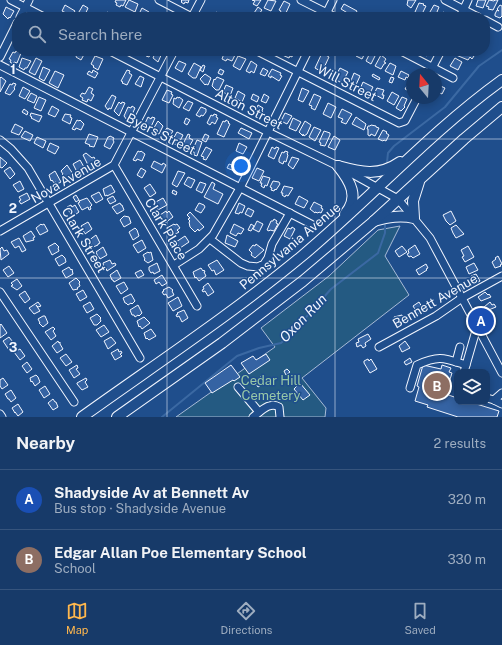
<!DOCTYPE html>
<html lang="en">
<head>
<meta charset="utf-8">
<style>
	:root { --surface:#173a69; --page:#244571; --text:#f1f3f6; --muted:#9eadc0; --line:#36547d; --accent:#ffb74d }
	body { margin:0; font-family:"Public Sans",sans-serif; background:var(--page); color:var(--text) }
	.controls { position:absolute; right:12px; bottom:12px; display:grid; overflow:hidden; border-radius:8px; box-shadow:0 2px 10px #0003 }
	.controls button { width:36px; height:36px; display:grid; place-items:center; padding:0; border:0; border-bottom:1px solid var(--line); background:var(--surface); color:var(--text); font:20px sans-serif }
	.compass { position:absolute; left:406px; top:68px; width:36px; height:36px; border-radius:50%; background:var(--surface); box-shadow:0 2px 10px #0003; rotate:342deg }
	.you { position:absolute; left:241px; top:166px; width:14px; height:14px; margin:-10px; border:3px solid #fff; border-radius:50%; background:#1a73e8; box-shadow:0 0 0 6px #1a73e833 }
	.badge { display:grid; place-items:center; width:26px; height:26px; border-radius:50%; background:var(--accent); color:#fff; font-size:13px; font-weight:700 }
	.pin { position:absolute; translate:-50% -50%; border:2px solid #fff; box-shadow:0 1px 4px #0006 }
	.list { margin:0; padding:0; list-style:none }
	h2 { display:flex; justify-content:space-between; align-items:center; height:52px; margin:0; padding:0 16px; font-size:17px }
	h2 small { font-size:13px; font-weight:400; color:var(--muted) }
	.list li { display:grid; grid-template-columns:26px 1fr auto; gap:12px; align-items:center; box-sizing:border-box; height:60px; padding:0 16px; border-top:1px solid var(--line) }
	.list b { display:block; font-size:15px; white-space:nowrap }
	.list p { margin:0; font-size:13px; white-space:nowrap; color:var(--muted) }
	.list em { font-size:13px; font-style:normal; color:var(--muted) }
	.icon { flex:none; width:22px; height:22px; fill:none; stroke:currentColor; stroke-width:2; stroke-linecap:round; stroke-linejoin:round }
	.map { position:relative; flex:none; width:502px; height:417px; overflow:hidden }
	.search { position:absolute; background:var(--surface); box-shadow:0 2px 10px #0003; left:12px; right:12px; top:12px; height:44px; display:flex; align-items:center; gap:10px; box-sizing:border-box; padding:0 14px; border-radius:16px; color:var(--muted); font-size:15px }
	.sheet { height:172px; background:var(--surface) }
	nav { display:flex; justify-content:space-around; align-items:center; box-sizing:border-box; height:56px; border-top:1px solid var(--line); background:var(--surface); font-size:11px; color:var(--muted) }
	nav a { display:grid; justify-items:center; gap:2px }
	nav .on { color:var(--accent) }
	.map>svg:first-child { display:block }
	.green { fill:#245a82; stroke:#a8bbd7 }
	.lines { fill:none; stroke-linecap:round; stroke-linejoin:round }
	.stream { stroke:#3b69a3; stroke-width:2 }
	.building { fill:#3563a3; stroke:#f2f6ff }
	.minor-casing { stroke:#f2f6ff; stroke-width:9 }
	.highway-casing { stroke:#f2f6ff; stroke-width:12 }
	.minor { stroke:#1f4e8c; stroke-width:7 }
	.highway { stroke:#1f4e8c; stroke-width:10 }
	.fence { stroke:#f2f6ff; stroke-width:1; stroke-dasharray:5 2; stroke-linecap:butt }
	.grid { fill:none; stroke:#f2f6ff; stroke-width:1; stroke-opacity:0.55 }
	.labels { text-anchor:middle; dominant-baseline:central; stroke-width:3; stroke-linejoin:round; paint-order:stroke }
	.street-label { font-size:13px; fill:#f2f6ff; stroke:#1f4e8c }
	.park-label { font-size:13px; fill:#97c8a6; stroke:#1f4e8c }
	.water-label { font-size:14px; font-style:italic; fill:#f2f6ff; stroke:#1f4e8c }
	.grid-label { font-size:13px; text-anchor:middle; font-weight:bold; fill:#f2f6ff; stroke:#1f4e8c; stroke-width:3; stroke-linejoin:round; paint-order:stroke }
</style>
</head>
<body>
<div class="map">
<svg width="502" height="417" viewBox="0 0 502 417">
	<rect width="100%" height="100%" fill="#1f4e8c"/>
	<!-- green -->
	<polygon class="green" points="400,226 385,256 409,295 302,378 326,408 325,417 176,417 275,347 261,328 329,276 378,230"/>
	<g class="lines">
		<!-- stream -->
		<g class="stream">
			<polyline points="387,162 388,153 394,146 445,107 479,66 502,50"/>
			<polyline points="162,417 237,356 259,348 281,343 293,332 331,289 378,253 385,233 385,225"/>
		</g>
	</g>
	<!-- building -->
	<g class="building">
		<polygon points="116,0 126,0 123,6 121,5 120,7 116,5 117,3 115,2"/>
		<polygon points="129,0 138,4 135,12 125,7"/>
		<polygon points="181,0 189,0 188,3 185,2 184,4 181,2 182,1"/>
		<polygon points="252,0 261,0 257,6 253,4 255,1"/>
		<polygon points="268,0 276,1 271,11 264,8"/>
		<polygon points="408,0 416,0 411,8 407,5"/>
		<polygon points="478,0 486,0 483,8 476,6"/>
		<polygon points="489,0 494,1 495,0 498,0 493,10 488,9 489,7 486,6"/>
		<polygon points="284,1 290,4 285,15 280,13 281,11 279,10"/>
		<polygon points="419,3 424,4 423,5 426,6 421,16 415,12"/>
		<polygon points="344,4 357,11 354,17 341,9"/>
		<polygon points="65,5 75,11 73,14 71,12 70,15 62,11"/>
		<polygon points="83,5 88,8 84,17 76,17"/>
		<polygon points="434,5 439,7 435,17 427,17"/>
		<polygon points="500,5 502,6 502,16 500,18 495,16 495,14 497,10 499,11 497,9"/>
		<polygon points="6,7 14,11 10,18 9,17 8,19 3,14"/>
		<polygon points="258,7 262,10 258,15 254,13"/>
		<polygon points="142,8 149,12 146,17 139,14"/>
		<polygon points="107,12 113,15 112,17 105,17"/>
		<polygon points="216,12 225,17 214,17"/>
		<polygon points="261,12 270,17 262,17 259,16"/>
		<polygon points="443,12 452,16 451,17 441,17"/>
		<polygon points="92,13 99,16 99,17 90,17"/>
		<polygon points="367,13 375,17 364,17"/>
		<polygon points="308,14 314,16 313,17 306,17"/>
		<polygon points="16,51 21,53 17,63 14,62 13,64 10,62 11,60 9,59 13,52 15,53"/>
		<polygon points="78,51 86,51 81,60 76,57"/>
		<polygon points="144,51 152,51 149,57 146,56 147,54 143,52"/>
		<polygon points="156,51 163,51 158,62 153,58"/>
		<polygon points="212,51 221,51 219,55 216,53 216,55 212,53"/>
		<polygon points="225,51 229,51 235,55 232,61 227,59 226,61 222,59"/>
		<polygon points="282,51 292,51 291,53 293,54 292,57 290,56 289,58 280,54"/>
		<polygon points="358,51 366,51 362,59 356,56"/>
		<polygon points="371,51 374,51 373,53 376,54 371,64 366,61"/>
		<polygon points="419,51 431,51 427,56"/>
		<polygon points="458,51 469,51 473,53 471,54 474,56 472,59 470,57 468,60 456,55"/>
		<polygon points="322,53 329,57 322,72 315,68"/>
		<polygon points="381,55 386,59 384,62 386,63 384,64 381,69 375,66"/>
		<polygon points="95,56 103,59 98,70 93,67 94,66 91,64"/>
		<polygon points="238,56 246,59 240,70 233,66"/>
		<polygon points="22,58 31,61 27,68 25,68 24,70 19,67"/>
		<polygon points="36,58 42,61 35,75 29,72"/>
		<polygon points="455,58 462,62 458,70 450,66"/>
		<polygon points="179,61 186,64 182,72 175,68"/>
		<polygon points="251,61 257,65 254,73 251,71 250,73 246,71"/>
		<polygon points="194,63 201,67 196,78 193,78 188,74"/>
		<polygon points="390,63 396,66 393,75 385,71"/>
		<polygon points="203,65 205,66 203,72 200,70"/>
		<polygon points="43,67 50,70 44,81 39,78"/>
		<polygon points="263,68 268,71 265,76 260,74"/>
		<polygon points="340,68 348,72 342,83 334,79"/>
		<polygon points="220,69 224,71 222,75 218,73"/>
		<polygon points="272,69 281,73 280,75 282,76 279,81 271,76 271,78 268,76"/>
		<polygon points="93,70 98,73 95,78 87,74 89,71 92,73"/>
		<polygon points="127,70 130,71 129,73 132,75 127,85 122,83 123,82 121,81"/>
		<polygon points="55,71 64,75 58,88 49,83"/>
		<polygon points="401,71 409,75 408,78 406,77 405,80 398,77"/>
		<polygon points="354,73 360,76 355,87 350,83"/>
		<polygon points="205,74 211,78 208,85 206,84 205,85 200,79"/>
		<polygon points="373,74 380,78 379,80 372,76"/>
		<polygon points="140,76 144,78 141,87 135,84"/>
		<polygon points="1,77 6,81 0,92 0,78"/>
		<polygon points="217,77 224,80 219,90 216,90 212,86 214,79 215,80"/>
		<polygon points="391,77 394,78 392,83 389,82"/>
		<polygon points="412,78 412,90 411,92 405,89"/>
		<polygon points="363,82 373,87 369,95 360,89"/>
		<polygon points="13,83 16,84 14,88 15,89 10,95 5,93 10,84 12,85"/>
		<polygon points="436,84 445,88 442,94 436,91"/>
		<polygon points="226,85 233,88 230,96 223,92"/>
		<polygon points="23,87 30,91 25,99 19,96"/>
		<polygon points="89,87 93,89 91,93 94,95 91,101 88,99 87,102 82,100 83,98 80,96 82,93 85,94"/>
		<polygon points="302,88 309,91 303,102 298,100"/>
		<polygon points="377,88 384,90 382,95 384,95 383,99 374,94"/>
		<polygon points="167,90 172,92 171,94 173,95 169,103 162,100"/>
		<polygon points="238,91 245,95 242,102 235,98"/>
		<polygon points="392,92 399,96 394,105 387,101"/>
		<polygon points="31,93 37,96 34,103 27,100"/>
		<polygon points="253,94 259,97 257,102 251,99"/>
		<polygon points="264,94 269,97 266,103 261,101"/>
		<polygon points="314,94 321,97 315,110 311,108 312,106 309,105"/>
		<polygon points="112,95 116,97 111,109 109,108 108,110 105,106"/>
		<polygon points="39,97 46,100 41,111 34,108"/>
		<polygon points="177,97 179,98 179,97 183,100 179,108 173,104 174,98 176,99"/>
		<polygon points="402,97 407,99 404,106 405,107 401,111 396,108"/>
		<polygon points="188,101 193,103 189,111 183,108"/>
		<polygon points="119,102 121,104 122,102 125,103 119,116 114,111"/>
		<polygon points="328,103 336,107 331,118 323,114"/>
		<polygon points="258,105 263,108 262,111 263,112 261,117 256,115 257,113 255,112"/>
		<polygon points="52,106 59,110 55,117 48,114"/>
		<polygon points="132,106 135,108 130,119 128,118 127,120 124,116 128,107 131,108"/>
		<polygon points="201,107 206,109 206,112 203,116 201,115 200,117 196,115"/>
		<polygon points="24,109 28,112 27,115 22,112"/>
		<polygon points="342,109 352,114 346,124 341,122 343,119 338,117"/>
		<polygon points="31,113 42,116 39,122 31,118 32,117 30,116"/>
		<polygon points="285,113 292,116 287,124 281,121"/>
		<polygon points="65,114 71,115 70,117 72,118 70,124 62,120"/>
		<polygon points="214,114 217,115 216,117 218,118 215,124 212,122 210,125 207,123 211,115 213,116"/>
		<polygon points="148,117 151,119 152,117 155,118 150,129 143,128"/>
		<polygon points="356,117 366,124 364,130 352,124"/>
		<polygon points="186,118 190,120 187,125 184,123"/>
		<polygon points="293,118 301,122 296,131 289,128"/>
		<polygon points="77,120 79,121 80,120 84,124 81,130 76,128 75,130 72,129"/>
		<polygon points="226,120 229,122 228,123 230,124 224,137 217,134 223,121 225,122"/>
		<polygon points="158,121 163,126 159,134 152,131"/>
		<polygon points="305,121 311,125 307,134 304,136 303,134 303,136 299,132"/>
		<polygon points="15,124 23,128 19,135 11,132"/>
		<polygon points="371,125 376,126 376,127 379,128 375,136 371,134 370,136 368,135 368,129 367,129 368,126 370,126"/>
		<polygon points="314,127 321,130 315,141 309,137"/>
		<polygon points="167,128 173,131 168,139 161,135"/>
		<polygon points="241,128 252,133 249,139 238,133"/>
		<polygon points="383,130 387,132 386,133 389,135 386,141 384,140 383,141 378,139"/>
		<polygon points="25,131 33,135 30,141 21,137"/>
		<polygon points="324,131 330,133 330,135 325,146 320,145 321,143 319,142"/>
		<polygon points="177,132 183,135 178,145 174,144 175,142 172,141"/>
		<polygon points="89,134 98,137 94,147 89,146 90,145 85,143"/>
		<polygon points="188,134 190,135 189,138 193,140 187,150 182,146"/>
		<polygon points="205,134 209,136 206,142 202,140"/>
		<polygon points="110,136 114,138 113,140 114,142 110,149 104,146 108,137 109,137"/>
		<polygon points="334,136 340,140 335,150 328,147"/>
		<polygon points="37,137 46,141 43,148 34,143"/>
		<polygon points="197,140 202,142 197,156 194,155 194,152 192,151"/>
		<polygon points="50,143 59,147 55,154 47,150"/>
		<polygon points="239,143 247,147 243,154 236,151"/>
		<polygon points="206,147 212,150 206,160 203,159 204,157 201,156"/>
		<polygon points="272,147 275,149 276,147 279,148 274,159 268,156"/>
		<polygon points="138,151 140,152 141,151 145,154 142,161 137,159 136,161 133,160"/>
		<polygon points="285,151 288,152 287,154 288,155 286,162 284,161 283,164 279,162 279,159 282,152 284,153"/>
		<polygon points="86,153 92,158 94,157 96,161 95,162 96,165 90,169 83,155"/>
		<polygon points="0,157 7,163 2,168 0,167"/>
		<polygon points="292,157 299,159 293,169 288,165"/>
		<polygon points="80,160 84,167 77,172 73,164"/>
		<polygon points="154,161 162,165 163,163 166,165 162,173 151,167"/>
		<polygon points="229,164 239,167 237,172 227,168"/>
		<polygon points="67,165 73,174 68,177 65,178 62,175 63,174 61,171"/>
		<polygon points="10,167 15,174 10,179 4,171"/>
		<polygon points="141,168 146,171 142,178 137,175"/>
		<polygon points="257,168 264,171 259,181 252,178"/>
		<polygon points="55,171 61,182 57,184 56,182 54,183 52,180 51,181 49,175"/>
		<polygon points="178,171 185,173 177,187 172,184"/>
		<polygon points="263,176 270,178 267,186 265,185 264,188 261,186 262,183 260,183"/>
		<polygon points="188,177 195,180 191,188 184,184"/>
		<polygon points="20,181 24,189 18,192 13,185"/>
		<polygon points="273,181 279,182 280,184 276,190 275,189 274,191 271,190 272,188 270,187"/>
		<polygon points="200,182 206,184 202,193 196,190"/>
		<polygon points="212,182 215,184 213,189 223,194 218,204 204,197"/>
		<polygon points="150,184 156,193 150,197 144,188"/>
		<polygon points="111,185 115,192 107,196 107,195 105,196 103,189"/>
		<polygon points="284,186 293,188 288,196 286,195 285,197 282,195 283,193 281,193"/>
		<polygon points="173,190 177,192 176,195 172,193"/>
		<polygon points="99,192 103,199 96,203 91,196"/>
		<polygon points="27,193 30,199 21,204 19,201 21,200 19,197"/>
		<polygon points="76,195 79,200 76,202 73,197"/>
		<polygon points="113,196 116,201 110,204 107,199"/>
		<polygon points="299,196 308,201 304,208 295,204"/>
		<polygon points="87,198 92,205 90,207 91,209 89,210 88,207 82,210 78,203 80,202 79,201"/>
		<polygon points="163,198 167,205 158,210 154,203"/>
		<polygon points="314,202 322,206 321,208 323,209 321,213 319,212 318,213 315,212 315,213 310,209"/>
		<polygon points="120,203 121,205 122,205 124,210 117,214 112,207"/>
		<polygon points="199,203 204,205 205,207 201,213 195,210"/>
		<polygon points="239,203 245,206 242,213 240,212 239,214 235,213"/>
		<polygon points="71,205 72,207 75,205 79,212 72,217 67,207"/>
		<polygon points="248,208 254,211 251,217 245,214"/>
		<polygon points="166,211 167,213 169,211 173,217 165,223 163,220 162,220 160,215"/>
		<polygon points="451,211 456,221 450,225 446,221 443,215"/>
		<polygon points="190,212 204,227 199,231 198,229 195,232 190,227 189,222 190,221 188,219 190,218 187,215"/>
		<polygon points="124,216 129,217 131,223 124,227 120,220"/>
		<polygon points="274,219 277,221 276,223 278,224 274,231 270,230 269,231 267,230 271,221 273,221"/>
		<polygon points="257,221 263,224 259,232 253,229"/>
		<polygon points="88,222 92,229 85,234 81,226"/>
		<polygon points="41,224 42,225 44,224 48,231 40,235 36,228"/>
		<polygon points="174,224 175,225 177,224 180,228 177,230 179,232 172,236 167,228"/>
		<polygon points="234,224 244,229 241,234 238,233 236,236 230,233"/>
		<polygon points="251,224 254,226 251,231 248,230"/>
		<polygon points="456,225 464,234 456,238 453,233 451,228"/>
		<polygon points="292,227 295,229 290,239 284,236 288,228 291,229"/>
		<polygon points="135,228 137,230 139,236 133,240 129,232"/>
		<polygon points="31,231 35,237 33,238 34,240 26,242 23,236"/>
		<polygon points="96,235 100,243 98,244 98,245 93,247 88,241"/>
		<polygon points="227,235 238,241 235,247 225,243"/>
		<polygon points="185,236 189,242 180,248 176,242"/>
		<polygon points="19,238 26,250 22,252 19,246 15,248 11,242"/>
		<polygon points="142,240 146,248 138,253 133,245"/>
		<polygon points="55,243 59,247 58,248 59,251 52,255 48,247"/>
		<polygon points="256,244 264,250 255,258 251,255 252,253 249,250 253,245 255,246"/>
		<polygon points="415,245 420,254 413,258 411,256 409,257 407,254 409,253 408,250"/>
		<polygon points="402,246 407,252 399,257 395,251"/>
		<polygon points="468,246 474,257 465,262 462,257 464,256 461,250"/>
		<polygon points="2,247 4,251 7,250 9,254 1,260 0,249"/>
		<polygon points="103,247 107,255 100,259 99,257 98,257 96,252"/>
		<polygon points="148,252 149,253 151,252 153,260 148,263 144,260 145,259 143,255"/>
		<polygon points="62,255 65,258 66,262 59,266 55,259"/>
		<polygon points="498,256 502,264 500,265 501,266 495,268 492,262 496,259 495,258"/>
		<polygon points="110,260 112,264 115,263 116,265 107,271 106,268 104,269 103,263"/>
		<polygon points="217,260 224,270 216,275 214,270 212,271 208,265"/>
		<polygon points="157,263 160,271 154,274 153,272 151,273 149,270 149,267"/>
		<polygon points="474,263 478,270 469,274 466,267"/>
		<polygon points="426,264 428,268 426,269 427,270 419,275 416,270"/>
		<polygon points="9,266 14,273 8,277 3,270"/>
		<polygon points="69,267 71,270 72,269 73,274 66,278 62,271"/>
		<polygon points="201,268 203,271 204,270 205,272 204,272 206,276 199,281 196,277 195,278 193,272"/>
		<polygon points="117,270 121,278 114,282 113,280 112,280 110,275"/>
		<polygon points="141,270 144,275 138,278 135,273"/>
		<polygon points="476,274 480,281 474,284 471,276"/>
		<polygon points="162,275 167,283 162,286 159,282 156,284 154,280"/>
		<polygon points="76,278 80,282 79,283 80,286 77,288 78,289 73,290 69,283"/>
		<polygon points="17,279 22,286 17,290 11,286 13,285 11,283"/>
		<polygon points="124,282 128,289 121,294 116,286"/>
		<polygon points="208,283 214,292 208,296 205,291 203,292 202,290 204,289 203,287"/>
		<polygon points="169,287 173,290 172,291 174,295 168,298 166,294 164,295 162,292 164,291 163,290"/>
		<polygon points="83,290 87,297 80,301 76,294"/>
		<polygon points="25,291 30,299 25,303 19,295"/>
		<polygon points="485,292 488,295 489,294 491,297 481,301 478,297"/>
		<polygon points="131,294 135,301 132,304 131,303 128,305 126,303 125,303 123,298"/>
		<polygon points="178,297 182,306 173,311 168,303"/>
		<polygon points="38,302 41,306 38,307 36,305 40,311 34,314 29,308"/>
		<polygon points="90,302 94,309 87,313 83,306"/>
		<polygon points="419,302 425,312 421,314 421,313 418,314 413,306"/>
		<polygon points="490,302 492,305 494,304 496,307 486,311 484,307"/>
		<polygon points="138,305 142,313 139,316 138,315 135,317 134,315 132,315 130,310"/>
		<polygon points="184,310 188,318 182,322 179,316 177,317 176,315 178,314 177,313"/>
		<polygon points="97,314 101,318 100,319 101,321 97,325 94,325 90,318"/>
		<polygon points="402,315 405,321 401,325 400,324 398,325 394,317"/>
		<polygon points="43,316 45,316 48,323 43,327 39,323 40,323 38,319"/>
		<polygon points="144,317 150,323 142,329 140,326 139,327 137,321"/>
		<polygon points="1,324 7,333 0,338 0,325"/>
		<polygon points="104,325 109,332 101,337 96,330"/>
		<polygon points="53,327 55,329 53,331 56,336 51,340 45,332"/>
		<polygon points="151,329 156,336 149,340 147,338 146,339 144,333"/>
		<polygon points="368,334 371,339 365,343 366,346 363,348 361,345 357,347 356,343 359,342 358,339"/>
		<polygon points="9,337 16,346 9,350 3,341"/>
		<polygon points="111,337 116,343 108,349 104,341"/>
		<polygon points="58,341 59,343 60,342 60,344 63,349 57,353 52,346"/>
		<polygon points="405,341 410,348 402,352 399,346"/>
		<polygon points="20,349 25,356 20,360 14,352"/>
		<polygon points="118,349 119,352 121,351 122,353 120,354 122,356 115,360 111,353"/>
		<polygon points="66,354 72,362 66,366 60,358"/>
		<polygon points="266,354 270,360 249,374 241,363 253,356 256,360"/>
		<polygon points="410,358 412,362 406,365 404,362"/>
		<polygon points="368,359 369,361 371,359 377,369 370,373 364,363 364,361"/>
		<polygon points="27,362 32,369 27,373 22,366"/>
		<polygon points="77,365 78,368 76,369 80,374 74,378 69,370"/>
		<polygon points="231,365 240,377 234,381 233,380 212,393 205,383"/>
		<polygon points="423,365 441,369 442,365 451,368 449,372 452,373 446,392 444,391 443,393 457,398 457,402 470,402 499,411 497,417 458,417 427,407 428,405 415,401 419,387 417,386"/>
		<polygon points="287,369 290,372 286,375 284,371"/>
		<polygon points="36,375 38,377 40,382 35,386 32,381 31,382 30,378"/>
		<polygon points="3,378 8,385 2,389 0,386 0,380"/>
		<polygon points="86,378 87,380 85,382 88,387 82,390 77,384 77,383"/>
		<polygon points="300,383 310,395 303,400 294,389"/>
		<polygon points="45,386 50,394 44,398 39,390"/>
		<polygon points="11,390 16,398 11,402 9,399 8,399 5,394"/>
		<polygon points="53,399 55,402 56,402 58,407 53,410 48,403"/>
		<polygon points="18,404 23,412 18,416 15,412 15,413 12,408"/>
	</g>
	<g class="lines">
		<defs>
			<g id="minor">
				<polyline points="11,0 44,17"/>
				<polyline points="159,0 192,17"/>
				<polyline points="301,0 335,17"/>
				<polyline points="445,0 478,17"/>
				<polyline points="325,16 333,0"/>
				<polyline points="20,17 29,0"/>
				<polyline points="192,17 201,0"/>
				<polyline points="460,17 468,0"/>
				<polyline points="485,20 498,27"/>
				<polyline points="110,51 268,132 338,166 398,199 430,238 502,373"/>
				<polyline points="257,51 399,123 405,121 417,98"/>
				<polyline points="401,51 453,78"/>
				<polyline points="0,57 17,23"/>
				<polyline points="0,65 311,224"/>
				<polyline points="429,74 441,51"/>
				<polyline points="0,140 11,149 28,168 140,358"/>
				<polyline points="114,165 197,306"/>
				<polyline points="0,231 114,165 174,51"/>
				<polyline points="210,239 241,263 248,266 258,267 264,264 268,258 272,244 290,213"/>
				<polyline points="174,265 199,249 213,235 240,188 308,51"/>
				<polyline points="0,292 74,402"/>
				<polyline points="379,347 436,316 462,298 502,276"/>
				<polyline points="456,362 460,347"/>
				<polyline points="464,372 477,327"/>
				<polyline points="238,387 259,412"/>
				<path d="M410 388 417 365C439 355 444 358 466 365"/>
				<polyline points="487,398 494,400 502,393"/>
				<polyline points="494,400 502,404"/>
				<polyline points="0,414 2,417"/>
				<path d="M253 417C261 411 270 401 279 407L280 417"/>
			</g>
			<g id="highway">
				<path d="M338 166C360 172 379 177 400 162"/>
				<path d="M338 166C350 181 360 197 345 214"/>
				<path d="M374 221C389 217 400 215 414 218L413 201 419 182"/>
				<path d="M82 417C156 364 232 314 302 256 370 199 430 132 502 80"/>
				<polyline points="117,417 222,343 303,281 373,222 464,139 502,107"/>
			</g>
		</defs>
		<!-- minor casing -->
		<use href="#minor" class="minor-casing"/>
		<!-- highway casing -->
		<use href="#highway" class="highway-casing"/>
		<!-- minor -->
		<use href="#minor" class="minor"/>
		<!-- highway -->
		<use href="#highway" class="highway"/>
		<!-- fence -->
		<polygon class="fence" points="262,376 266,382 258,387 254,381"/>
	</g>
	<!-- grid -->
	<path class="grid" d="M167 0V17M335 0V17M167 51V417M335 51V417M0 139H502M0 278H502"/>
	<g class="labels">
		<!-- street labels -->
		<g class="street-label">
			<text transform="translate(347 83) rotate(27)">Will Street</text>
			<text transform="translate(249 109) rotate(27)">Alton Street</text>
			<text transform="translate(161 134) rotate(27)">Byers Street</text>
			<text transform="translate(66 180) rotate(-30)">Nova Avenue</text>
			<text transform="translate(166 229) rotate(59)">Clark Place</text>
			<text transform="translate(84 240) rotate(59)">Clark Street</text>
			<text transform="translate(290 246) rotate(-40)">Pennsylvania Avenue</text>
			<text transform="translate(435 301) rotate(-30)">Bennett Avenue</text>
		</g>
		<!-- park labels -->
		<g class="park-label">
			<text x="271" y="380">Cedar Hill<tspan x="271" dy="15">Cemetery</tspan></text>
		</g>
		<!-- water labels -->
		<g class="water-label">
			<text transform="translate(303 318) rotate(-46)">Oxon Run</text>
		</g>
	</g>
	<g class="grid-label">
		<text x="13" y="74">1</text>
		<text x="13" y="213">2</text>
		<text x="13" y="352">3</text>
	</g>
</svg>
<div class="controls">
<button><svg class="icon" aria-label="layers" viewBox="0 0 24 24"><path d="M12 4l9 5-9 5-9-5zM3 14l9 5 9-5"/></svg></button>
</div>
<svg class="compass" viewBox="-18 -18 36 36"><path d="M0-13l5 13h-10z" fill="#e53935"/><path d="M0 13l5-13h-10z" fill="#9eadc0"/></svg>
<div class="you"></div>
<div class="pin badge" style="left:481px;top:321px;background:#1a4fb4">A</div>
<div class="pin badge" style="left:437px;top:386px;background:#8d6e63">B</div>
<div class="search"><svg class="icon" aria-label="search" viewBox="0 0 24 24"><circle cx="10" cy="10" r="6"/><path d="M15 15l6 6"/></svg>Search here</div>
</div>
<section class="sheet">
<h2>Nearby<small>2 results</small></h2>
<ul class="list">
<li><span class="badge" style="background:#1a4fb4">A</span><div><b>Shadyside Av at Bennett Av</b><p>Bus stop · Shadyside Avenue</p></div><em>320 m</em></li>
<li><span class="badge" style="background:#8d6e63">B</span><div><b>Edgar Allan Poe Elementary School</b><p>School</p></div><em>330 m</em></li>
</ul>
</section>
<nav>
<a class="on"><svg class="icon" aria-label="map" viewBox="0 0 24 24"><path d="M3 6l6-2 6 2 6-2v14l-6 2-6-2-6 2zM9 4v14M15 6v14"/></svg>Map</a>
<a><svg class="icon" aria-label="directions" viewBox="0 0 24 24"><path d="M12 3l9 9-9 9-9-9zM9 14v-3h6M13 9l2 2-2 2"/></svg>Directions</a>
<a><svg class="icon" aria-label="saved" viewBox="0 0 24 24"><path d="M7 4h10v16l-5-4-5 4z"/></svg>Saved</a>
</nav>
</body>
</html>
